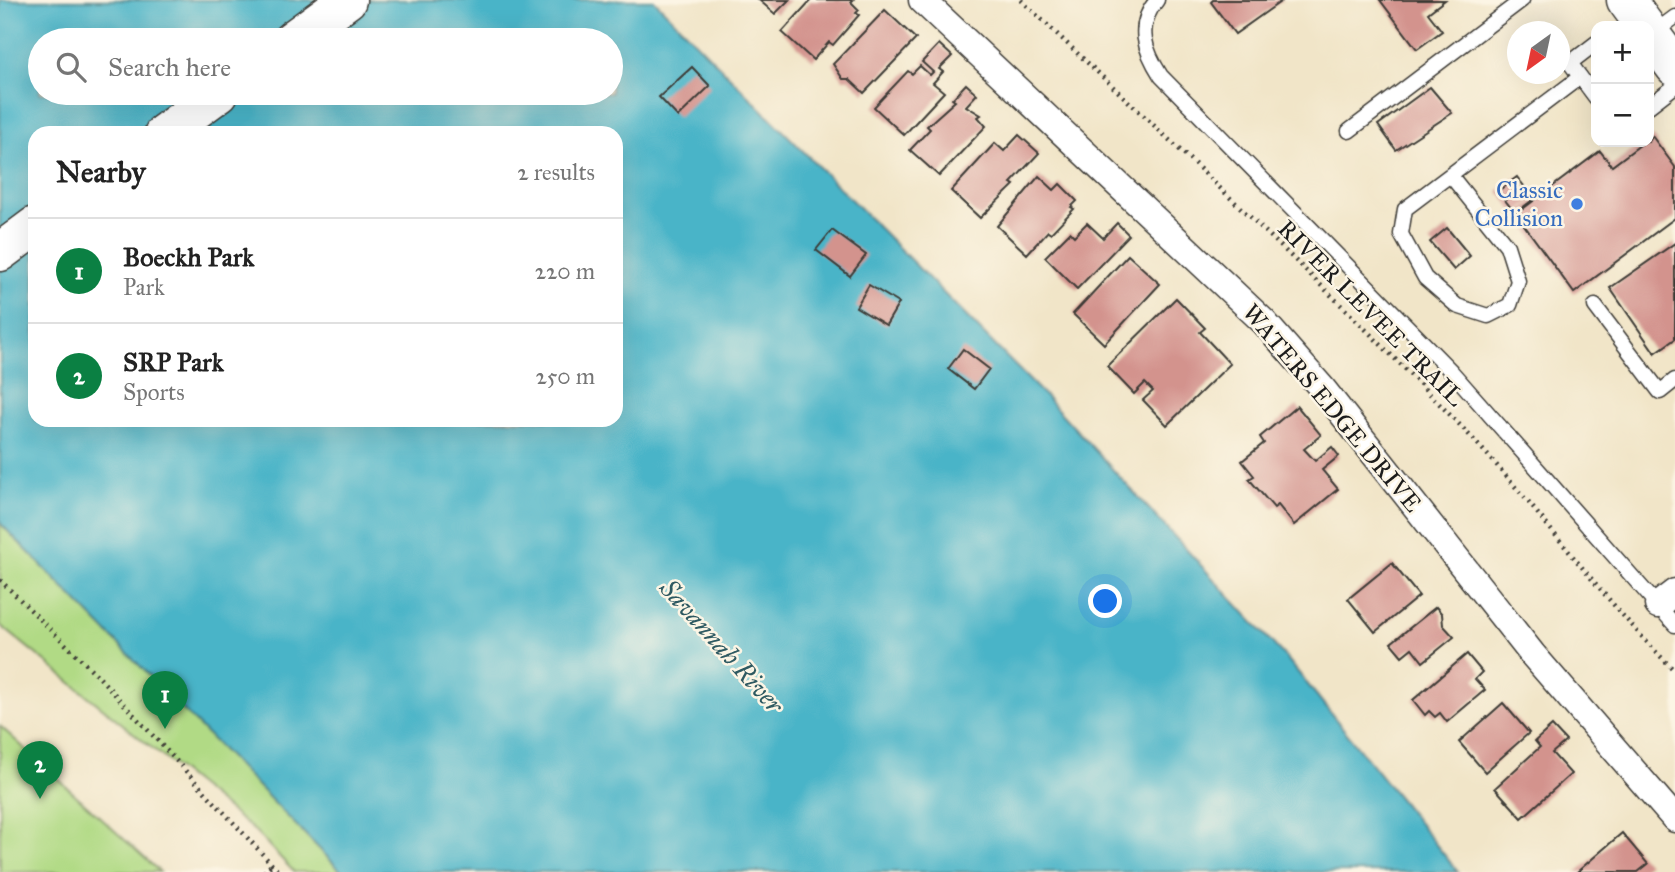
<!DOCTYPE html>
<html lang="en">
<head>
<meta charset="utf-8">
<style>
	:root { --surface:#fff; --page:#f6f6f6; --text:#222; --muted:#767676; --line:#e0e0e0; --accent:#0b8043 }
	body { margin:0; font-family:"IM FELL Great Primer",serif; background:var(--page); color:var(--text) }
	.controls { position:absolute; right:21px; top:21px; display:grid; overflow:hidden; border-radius:14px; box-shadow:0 7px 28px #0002 }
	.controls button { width:63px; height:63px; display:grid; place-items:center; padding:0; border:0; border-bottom:2px solid var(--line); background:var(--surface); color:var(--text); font:35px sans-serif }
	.compass { position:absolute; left:1507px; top:21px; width:63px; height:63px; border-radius:50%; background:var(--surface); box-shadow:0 7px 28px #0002; rotate:213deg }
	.you { position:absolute; left:1106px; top:602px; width:24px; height:24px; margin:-18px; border:5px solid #fff; border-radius:50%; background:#1a73e8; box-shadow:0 0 0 10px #1a73e833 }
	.badge { display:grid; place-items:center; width:46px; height:46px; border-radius:50%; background:var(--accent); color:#fff; font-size:23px; font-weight:700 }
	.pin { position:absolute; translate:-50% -58px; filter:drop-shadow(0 2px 4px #0008) }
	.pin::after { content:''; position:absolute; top:37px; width:24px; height:21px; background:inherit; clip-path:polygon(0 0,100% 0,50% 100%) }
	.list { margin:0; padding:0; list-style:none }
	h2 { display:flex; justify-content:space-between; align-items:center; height:91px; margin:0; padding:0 28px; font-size:30px }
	h2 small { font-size:23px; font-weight:400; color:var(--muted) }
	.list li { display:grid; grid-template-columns:46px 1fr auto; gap:21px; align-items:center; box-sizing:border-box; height:105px; padding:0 28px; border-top:2px solid var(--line) }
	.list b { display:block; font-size:26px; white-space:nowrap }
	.list p { margin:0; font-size:23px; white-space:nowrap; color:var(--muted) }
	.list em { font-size:23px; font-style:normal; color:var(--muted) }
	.icon { flex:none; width:38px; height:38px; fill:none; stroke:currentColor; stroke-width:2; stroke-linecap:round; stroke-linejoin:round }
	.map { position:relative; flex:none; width:1675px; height:872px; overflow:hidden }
	.search { position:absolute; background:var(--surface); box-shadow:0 7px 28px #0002; left:28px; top:28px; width:595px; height:77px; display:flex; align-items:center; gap:18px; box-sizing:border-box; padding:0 24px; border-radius:38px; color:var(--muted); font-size:26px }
	.panel { position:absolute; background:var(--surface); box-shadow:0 7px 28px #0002; left:28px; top:126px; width:595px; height:301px; border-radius:21px }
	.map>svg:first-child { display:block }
	.green { fill:#b1da85; stroke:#667b50; stroke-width:2 }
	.water { fill:#4ab4c8; stroke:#336872; stroke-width:2; fill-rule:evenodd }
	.building { fill:#d3938d }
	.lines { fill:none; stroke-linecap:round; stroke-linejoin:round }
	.lane-casing { stroke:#3c3a36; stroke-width:17 }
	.street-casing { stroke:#3c3a36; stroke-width:29 }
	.secondary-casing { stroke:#3c3a36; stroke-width:41 }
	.primary-casing { stroke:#3c3a36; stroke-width:41 }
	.path { stroke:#3c3a36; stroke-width:4.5; stroke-dasharray:2 5; stroke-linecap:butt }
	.lane { stroke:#fff; stroke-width:14 }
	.street { stroke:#fff; stroke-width:26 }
	.secondary { stroke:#fff; stroke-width:38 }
	.primary { stroke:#fff; stroke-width:38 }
	.shop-dot { fill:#3f7fe0; stroke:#fcf5e5; stroke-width:2.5 }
	.labels { text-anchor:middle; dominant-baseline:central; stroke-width:5; stroke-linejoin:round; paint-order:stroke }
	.shop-label { font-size:24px; fill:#366cbe; stroke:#fcf5e5; text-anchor:end }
	.street-label { font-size:24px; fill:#1c1c1c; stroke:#fcf5e5 }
	.water-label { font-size:26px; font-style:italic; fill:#2e5961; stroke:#fcf5e5 }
</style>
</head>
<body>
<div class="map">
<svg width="1675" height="872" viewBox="0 0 1675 872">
	<rect width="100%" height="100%" fill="#fcf5e5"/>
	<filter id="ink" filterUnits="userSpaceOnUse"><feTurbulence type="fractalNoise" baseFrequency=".0143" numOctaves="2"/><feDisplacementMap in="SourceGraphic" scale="14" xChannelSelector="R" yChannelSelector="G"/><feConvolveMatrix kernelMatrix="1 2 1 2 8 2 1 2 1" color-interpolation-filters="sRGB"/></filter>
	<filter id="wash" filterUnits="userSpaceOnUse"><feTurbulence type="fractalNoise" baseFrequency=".00686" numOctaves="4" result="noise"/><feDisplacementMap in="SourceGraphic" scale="28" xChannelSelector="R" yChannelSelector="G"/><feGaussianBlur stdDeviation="1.57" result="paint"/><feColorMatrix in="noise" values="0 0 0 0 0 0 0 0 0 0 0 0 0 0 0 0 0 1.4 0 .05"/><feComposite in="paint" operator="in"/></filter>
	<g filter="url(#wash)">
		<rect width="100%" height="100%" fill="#f1e5c8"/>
		<!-- green -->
		<g class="green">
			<polygon points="0,523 342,872 294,872 256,832 0,625"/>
			<polygon points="0,726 160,872 0,872"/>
		</g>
		<!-- water -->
		<path class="water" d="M0 0H654L1047 398 1289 661 1458 872H342L0 523ZM40 40H611V93H40ZM35 133H616V420H35Z"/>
		<g id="blocks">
			<!-- building -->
			<g class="building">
				<polygon points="759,0 789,0 775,14"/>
				<polygon points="811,0 853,0 851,2 859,10 856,13 859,15 833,45 829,42 813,60 782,32"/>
				<polygon points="1213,0 1283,0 1235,34 1211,2"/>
				<polygon points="1380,0 1445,0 1428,13 1442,31 1417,49"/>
				<polygon points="885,10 916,39 864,93 849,79 843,79 833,64"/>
				<polygon points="939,44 952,56 939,69 943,72 933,83 944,92 904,135 874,107 908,71 912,74 920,66 930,75 933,72 922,62"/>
				<polygon points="692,67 710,86 678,117 659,97"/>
				<polygon points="966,84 977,94 966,106 981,115 978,117 986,126 939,176 910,150 930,129 927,126 955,101 952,99"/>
				<polygon points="1430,87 1452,113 1396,150 1378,125"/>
				<polygon points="1019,135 1039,153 1011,183 1014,185 980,218 951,191 995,143 1004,151"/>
				<polygon points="1652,136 1675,167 1675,218 1574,293 1516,214 1600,151 1612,166 1644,142 1649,142"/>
				<polygon points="1039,176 1054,190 1060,184 1077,201 1071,207 1074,209 1051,233 1048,231 1027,254 997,226"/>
				<polygon points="1517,177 1534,199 1515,213 1498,191"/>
				<polygon points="1087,223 1103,238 1117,223 1129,235 1077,289 1045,257 1070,232 1074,236"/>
				<polygon points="1447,228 1470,256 1454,270 1430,242"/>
				<polygon points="832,230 866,255 850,276 816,250"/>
				<polygon points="1675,243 1675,339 1655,353 1610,288"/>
				<polygon points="1128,255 1160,284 1104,344 1073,314"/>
				<polygon points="869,285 899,303 886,325 856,307"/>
				<polygon points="1176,298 1205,328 1200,332 1230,364 1167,425 1143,400 1153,391 1145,383 1134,394 1107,366"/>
				<polygon points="963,349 989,369 974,389 948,369"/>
				<polygon points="1297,406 1321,435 1304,449 1315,461 1332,447 1339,456 1322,470 1338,489 1294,525 1278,505 1274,508 1249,479 1254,476 1242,461 1264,443 1260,437"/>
				<polygon points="1392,563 1419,596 1375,632 1348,599"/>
				<polygon points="1436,607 1442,614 1443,625 1454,637 1423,662 1412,648 1402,656 1391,643"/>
				<polygon points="1467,654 1482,672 1475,679 1485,690 1447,722 1440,713 1435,717 1429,711 1425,715 1413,700"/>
				<polygon points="1503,703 1529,733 1485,772 1459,742"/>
				<polygon points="1552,726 1566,741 1552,753 1571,774 1522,818 1495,788 1540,747 1535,741"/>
				<polygon points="1622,833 1648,864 1638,872 1577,872"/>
			</g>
		</g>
	</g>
	<g filter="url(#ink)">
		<use href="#blocks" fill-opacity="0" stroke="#3c3a36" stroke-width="2"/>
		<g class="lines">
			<defs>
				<g id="lane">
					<path d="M1157 0C1135 26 1145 51 1161 76L1451 371 1675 625"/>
					<polyline points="1652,34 1675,17"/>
					<polyline points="1596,43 1570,63 1596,98"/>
					<polyline points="1649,106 1675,86"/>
					<polyline points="1349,131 1522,0"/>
					<polyline points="1451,176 1507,246 1518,281 1510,305 1488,316 1457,306 1425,278 1401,234 1405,209 1580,77"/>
					<polyline points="1595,306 1660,392 1675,380"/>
				</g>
				<g id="street">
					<polyline points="922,0 1264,322 1322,388 1533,655 1675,819"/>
					<polyline points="1658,605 1675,592"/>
				</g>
				<g id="secondary">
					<polyline points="1626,0 1645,26"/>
					<polyline points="1649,32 1675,67"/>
				</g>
				<g id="primary">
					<polyline points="292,40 347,0"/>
					<polyline points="164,133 219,93"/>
					<polyline points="0,252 35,226"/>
				</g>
			</defs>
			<!-- lane casing -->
			<use href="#lane" class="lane-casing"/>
			<!-- street casing -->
			<use href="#street" class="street-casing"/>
			<!-- secondary casing -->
			<use href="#secondary" class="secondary-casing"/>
			<!-- primary casing -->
			<use href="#primary" class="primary-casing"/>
			<!-- path -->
			<g class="path">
				<path d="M1021 0C1167 138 1315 275 1455 420 1533 500 1596 593 1675 671"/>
				<polyline points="0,580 97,675 279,872"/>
				<polyline points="264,872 272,864"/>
			</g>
			<!-- lane -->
			<use href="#lane" class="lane"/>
			<!-- street -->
			<use href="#street" class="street"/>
			<!-- secondary -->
			<use href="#secondary" class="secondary"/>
			<!-- primary -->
			<use href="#primary" class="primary"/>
		</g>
	</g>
	<!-- markers -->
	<circle class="shop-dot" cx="1577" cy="204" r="7"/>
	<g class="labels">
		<!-- shop labels -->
		<g class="shop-label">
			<text x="1563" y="190">Classic<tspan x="1563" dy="28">Collision</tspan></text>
		</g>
		<!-- street labels -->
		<g class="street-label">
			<text transform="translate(1371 313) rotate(45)">RIVER LEVEE TRAIL</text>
			<text transform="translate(1332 408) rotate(50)">WATERS EDGE DRIVE</text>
		</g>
		<!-- water labels -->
		<g class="water-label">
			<text transform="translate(722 646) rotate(48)">Savannah River</text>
		</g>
	</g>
</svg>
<div class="controls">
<button>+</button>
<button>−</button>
</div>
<svg class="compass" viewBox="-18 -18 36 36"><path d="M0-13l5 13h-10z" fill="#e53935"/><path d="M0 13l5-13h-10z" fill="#767676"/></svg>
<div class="you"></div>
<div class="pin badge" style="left:165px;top:729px">1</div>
<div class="pin badge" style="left:40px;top:799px">2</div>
<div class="search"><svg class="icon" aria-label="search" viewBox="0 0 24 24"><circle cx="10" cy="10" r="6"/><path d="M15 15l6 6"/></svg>Search here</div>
<section class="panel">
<h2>Nearby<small>2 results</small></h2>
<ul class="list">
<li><span class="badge">1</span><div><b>Boeckh Park</b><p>Park</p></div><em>220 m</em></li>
<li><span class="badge">2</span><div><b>SRP Park</b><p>Sports</p></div><em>250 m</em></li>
</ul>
</section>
</div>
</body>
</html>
